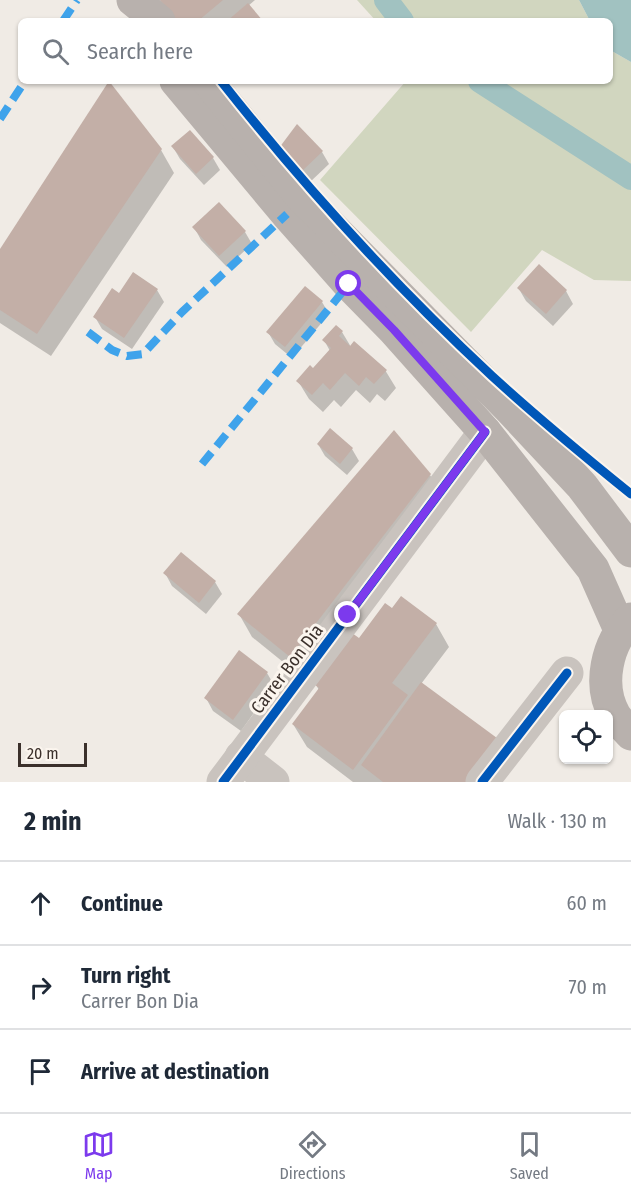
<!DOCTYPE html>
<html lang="en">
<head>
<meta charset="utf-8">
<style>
	:root { --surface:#fff; --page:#f6f6f7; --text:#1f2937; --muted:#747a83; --line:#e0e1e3; --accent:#7c3aed }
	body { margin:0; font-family:"Fira Sans Condensed",sans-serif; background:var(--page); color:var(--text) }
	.controls { position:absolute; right:18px; bottom:18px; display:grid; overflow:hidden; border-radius:9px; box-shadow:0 2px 4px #0004 }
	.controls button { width:54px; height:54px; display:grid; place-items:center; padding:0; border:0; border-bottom:2px solid var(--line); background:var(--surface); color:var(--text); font:30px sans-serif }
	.scale { position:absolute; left:18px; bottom:15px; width:69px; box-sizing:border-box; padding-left:6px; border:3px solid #3b302b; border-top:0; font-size:16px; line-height:21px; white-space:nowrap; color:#3b302b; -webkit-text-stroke:4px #fbf5ee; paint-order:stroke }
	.stop { position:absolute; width:18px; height:18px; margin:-14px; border:4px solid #7c3aed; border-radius:50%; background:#fff }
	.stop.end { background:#7c3aed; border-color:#fff; box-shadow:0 2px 6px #0008 }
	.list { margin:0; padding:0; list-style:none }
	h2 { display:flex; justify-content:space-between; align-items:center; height:78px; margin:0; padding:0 24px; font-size:26px }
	h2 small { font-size:20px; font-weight:400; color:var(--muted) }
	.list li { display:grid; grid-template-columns:39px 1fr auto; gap:18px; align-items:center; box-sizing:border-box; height:84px; padding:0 24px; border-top:2px solid var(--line) }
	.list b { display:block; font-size:22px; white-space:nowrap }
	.list p { margin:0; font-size:20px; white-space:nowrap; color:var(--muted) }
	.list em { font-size:20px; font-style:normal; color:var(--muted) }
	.icon { flex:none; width:33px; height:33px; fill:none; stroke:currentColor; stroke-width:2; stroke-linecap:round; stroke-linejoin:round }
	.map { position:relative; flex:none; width:631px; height:782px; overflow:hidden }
	.search { position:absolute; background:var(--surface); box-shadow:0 2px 4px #0004; left:18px; right:18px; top:18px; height:66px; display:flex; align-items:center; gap:15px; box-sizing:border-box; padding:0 21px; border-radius:9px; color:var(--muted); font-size:22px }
	.sheet { height:330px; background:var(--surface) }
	nav { display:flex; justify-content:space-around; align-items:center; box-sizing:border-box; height:84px; border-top:2px solid var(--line); background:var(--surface); font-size:16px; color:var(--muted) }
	nav a { display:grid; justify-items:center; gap:3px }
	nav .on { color:var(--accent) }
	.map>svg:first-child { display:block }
	.green { fill:#d1d6bf }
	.water { fill:#a1c2c1 }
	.shadow { fill:#0003 }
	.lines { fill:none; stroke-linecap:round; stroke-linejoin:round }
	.canal { stroke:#a1c2c1; stroke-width:24 }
	.building { fill:#c3afa7 }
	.minor { stroke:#c9c3be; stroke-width:33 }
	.major { stroke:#b8b1ad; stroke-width:33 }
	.quiet { stroke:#3fa3eb; stroke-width:8; stroke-dasharray:15 8; stroke-linecap:butt }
	.cycleway-casing { stroke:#fbf5ee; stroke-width:13 }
	.cycleway { stroke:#0057b8; stroke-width:9 }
	.route { stroke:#7c3aed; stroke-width:8 }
	.labels { text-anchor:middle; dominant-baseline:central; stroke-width:6; stroke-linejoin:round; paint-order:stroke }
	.street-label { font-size:18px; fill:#3b302b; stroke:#fbf5ee }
</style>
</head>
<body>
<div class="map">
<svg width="631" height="782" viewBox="0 0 631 782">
	<rect width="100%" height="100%" fill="#f0ebe5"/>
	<!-- green -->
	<g class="green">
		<polygon points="357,0 579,0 590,21 376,21"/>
		<polygon points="610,50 631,62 631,281 594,280 542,250 471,332 320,180 406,81 610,81"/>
	</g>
	<!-- water -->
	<polygon class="water" points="579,0 631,0 631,62 610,50 610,21 590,21"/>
	<!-- shadow -->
	<g class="shadow">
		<polygon points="158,0 255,0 248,6 261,21 175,21"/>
		<polygon points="297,126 322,152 329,164 309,183 288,160"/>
		<polygon points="190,132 213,158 220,170 204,185 180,159 173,147"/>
		<polygon points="161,150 174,173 51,356 0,323 0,252"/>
		<polygon points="194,227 245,232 252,244 227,267 201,240"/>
		<polygon points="539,267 566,291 573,304 553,326 526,301 519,289"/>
		<polygon points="157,290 164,302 132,349 102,329 95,317 119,295"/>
		<polygon points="322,302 329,314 292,358 275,344 268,332"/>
		<polygon points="342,332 351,347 385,370 396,388 385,401 377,394 370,403 356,390 341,407 334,400 323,412 309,399 298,381 313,370 330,351 324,340"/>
		<polygon points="318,444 352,449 359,461 347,475 325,456"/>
		<polygon points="430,475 443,498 304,679 252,637 239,614"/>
		<polygon points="165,573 215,582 222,594 206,614 172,586"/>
		<polygon points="392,610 436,624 449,647 421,684 500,782 353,782 307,747 293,724 319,690 316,685 359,640"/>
		<polygon points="267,673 274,685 241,731 213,711 206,698"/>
	</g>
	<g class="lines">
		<!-- canal -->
		<g class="canal">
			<polyline points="386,0 402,21"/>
			<polyline points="480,81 631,178"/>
		</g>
	</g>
	<!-- building -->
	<g class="building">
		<polygon points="160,0 223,0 198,21 178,21"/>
		<polygon points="248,3 263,21 227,21"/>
		<polygon points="109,81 162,149 37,334 0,310 0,249"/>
		<polygon points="297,124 323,151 301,172 279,148"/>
		<polygon points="190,130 214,157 196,174 171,146"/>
		<polygon points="219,202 246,231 219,256 192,227"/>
		<polygon points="539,264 567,290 546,314 517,288"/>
		<polygon points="133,272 158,289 124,338 93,317 112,288 119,293"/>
		<polygon points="305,286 323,301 285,347 266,332"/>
		<polygon points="336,325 343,331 339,336 350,346 354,341 387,370 374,384 366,377 359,386 345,373 330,390 323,383 312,395 296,381 310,365 313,368 331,348 322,340"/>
		<polygon points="330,428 353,448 340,464 317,444"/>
		<polygon points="394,430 431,474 290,657 237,614"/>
		<polygon points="181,552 216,581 199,603 163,573"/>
		<polygon points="401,596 437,623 392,683 408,695 353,770 292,724 319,688 314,684 352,633 359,638 385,603 392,608"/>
		<polygon points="239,650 268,672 233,720 204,698"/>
		<polygon points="421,682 501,741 471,782 383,782 361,765"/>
	</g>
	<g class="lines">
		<!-- minor -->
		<g class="minor">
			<polyline points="241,757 273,782"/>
			<polyline points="223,782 485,432"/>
			<polyline points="482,782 567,673"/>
		</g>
		<!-- major -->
		<g class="major">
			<polyline points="133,0 159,21"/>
			<polyline points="176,81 287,214 349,284 394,330 485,432 593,569 620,630"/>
			<polyline points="208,81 300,195 512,411 582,486 631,551"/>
			<path d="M631 619C607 643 597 685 615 716 619 722 626 728 631 734"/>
		</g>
		<!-- quiet -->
		<g class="quiet">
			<polyline points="63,21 77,0"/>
			<polyline points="0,119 25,81"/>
			<polyline points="88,332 112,350 127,356 143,354 182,312 287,214"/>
			<polyline points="202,464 349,284"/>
		</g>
		<defs>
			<g id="cycleway">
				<path d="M221 81C304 186 394 285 492 376 537 417 584 456 631 494"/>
				<polyline points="223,782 485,432"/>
				<polyline points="482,782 567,673"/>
			</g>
		</defs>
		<!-- cycleway casing -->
		<use href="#cycleway" class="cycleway-casing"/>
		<!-- cycleway -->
		<use href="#cycleway" class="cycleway"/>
	</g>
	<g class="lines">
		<!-- route -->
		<polyline class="route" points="348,615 485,432 394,330 349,284"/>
	</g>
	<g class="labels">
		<!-- street labels -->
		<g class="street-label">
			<text transform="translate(287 669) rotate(-53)">Carrer Bon Dia</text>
		</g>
	</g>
</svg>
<div class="controls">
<button><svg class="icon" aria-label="locate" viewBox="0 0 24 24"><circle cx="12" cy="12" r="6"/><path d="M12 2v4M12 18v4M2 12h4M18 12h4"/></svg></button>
</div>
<div class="scale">20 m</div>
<div class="stop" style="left:349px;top:284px"></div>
<div class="stop end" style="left:348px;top:615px"></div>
<div class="search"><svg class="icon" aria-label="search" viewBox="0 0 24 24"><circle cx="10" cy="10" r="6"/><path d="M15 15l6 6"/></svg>Search here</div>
</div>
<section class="sheet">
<h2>2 min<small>Walk · 130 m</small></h2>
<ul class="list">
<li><svg class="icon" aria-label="ahead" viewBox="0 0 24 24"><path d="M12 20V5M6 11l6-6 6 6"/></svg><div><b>Continue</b></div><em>60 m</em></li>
<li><svg class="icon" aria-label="right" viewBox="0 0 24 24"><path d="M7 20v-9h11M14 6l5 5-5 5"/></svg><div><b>Turn right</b><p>Carrer Bon Dia</p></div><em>70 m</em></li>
<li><svg class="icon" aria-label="arrive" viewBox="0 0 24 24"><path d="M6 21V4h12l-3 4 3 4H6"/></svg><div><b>Arrive at destination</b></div></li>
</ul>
</section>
<nav>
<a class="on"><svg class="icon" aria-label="map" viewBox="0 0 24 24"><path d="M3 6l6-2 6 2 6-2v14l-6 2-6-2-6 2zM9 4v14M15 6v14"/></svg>Map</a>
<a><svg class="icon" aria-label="directions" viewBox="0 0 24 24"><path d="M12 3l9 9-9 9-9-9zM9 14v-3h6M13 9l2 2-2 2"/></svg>Directions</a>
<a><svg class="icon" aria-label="saved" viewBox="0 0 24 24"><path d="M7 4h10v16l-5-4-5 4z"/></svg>Saved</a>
</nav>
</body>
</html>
